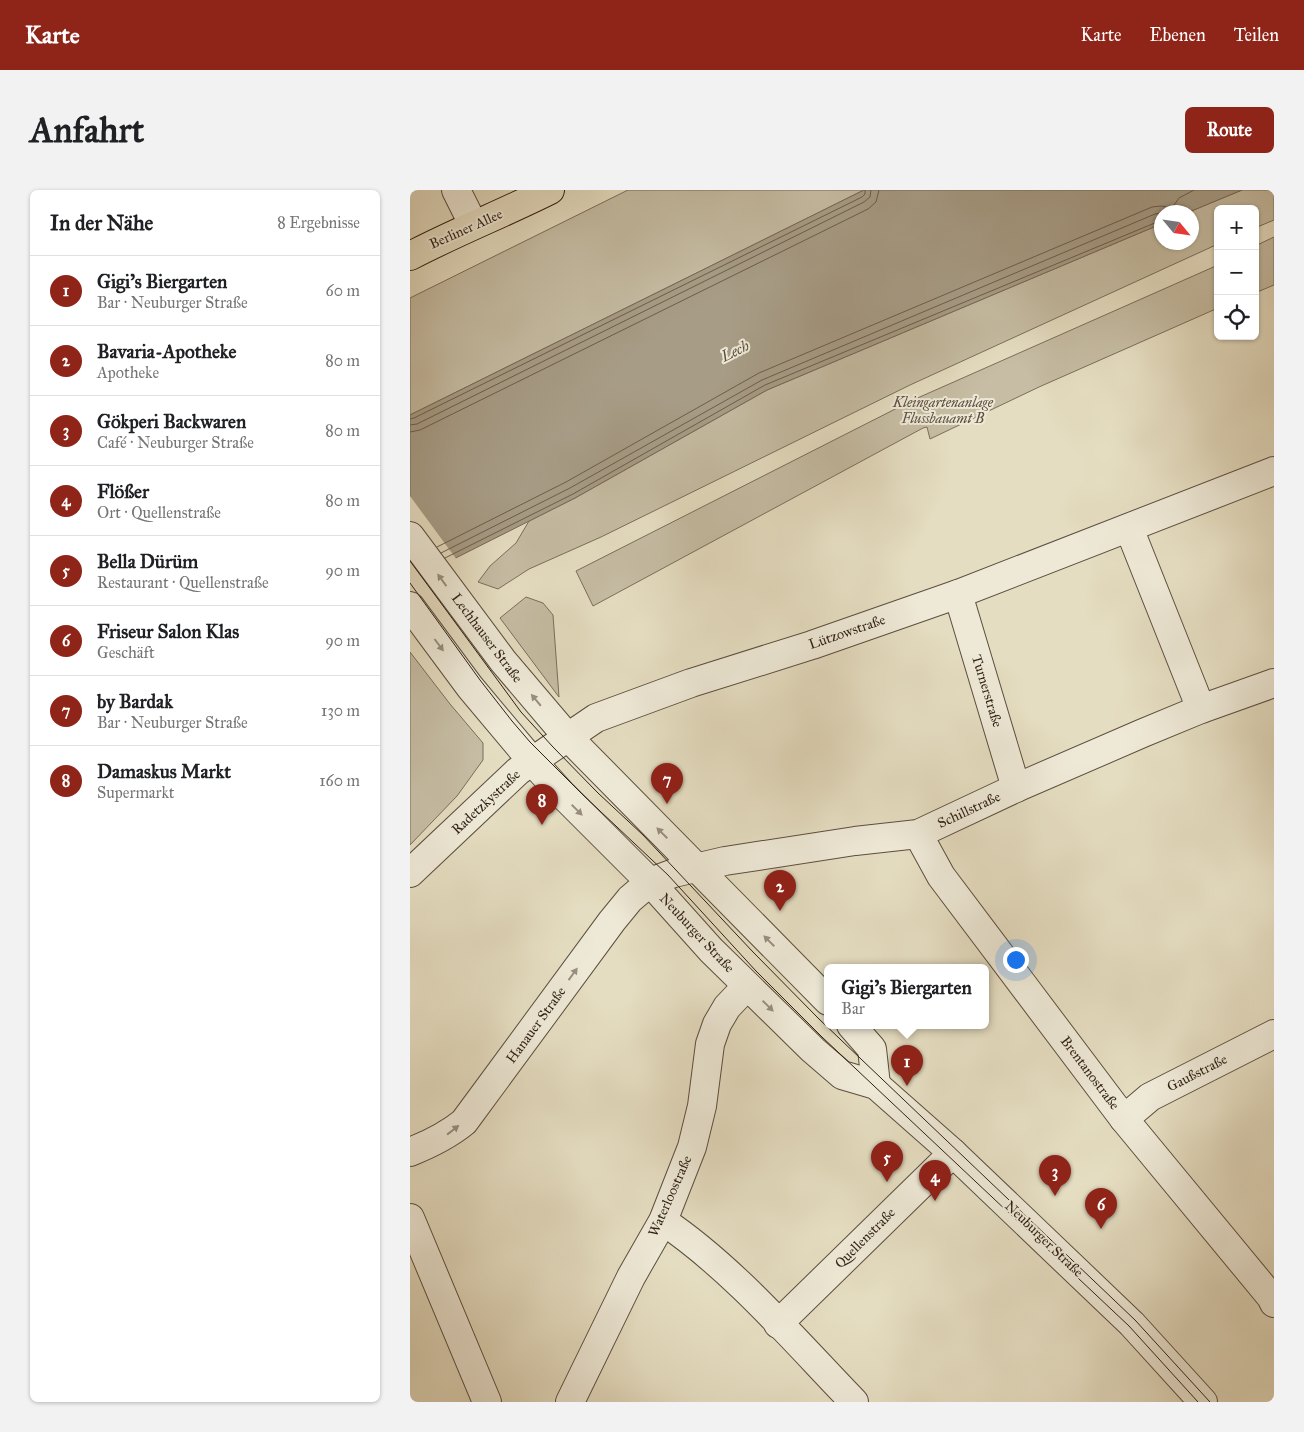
<!DOCTYPE html>
<html lang="de">
<head>
<meta charset="utf-8">
<style>
	:root { --surface:#fff; --page:#f2f2f2; --text:#202124; --muted:#757577; --line:#e0e0e0; --accent:#8f2418 }
	body { margin:0; font-family:"IM FELL Great Primer",serif; background:var(--page); color:var(--text) }
	.controls { position:absolute; right:15px; top:15px; display:grid; overflow:hidden; border-radius:8px; box-shadow:0 1px 4px #0004 }
	.controls button { width:45px; height:45px; display:grid; place-items:center; padding:0; border:0; border-bottom:1px solid var(--line); background:var(--surface); color:var(--text); font:25px sans-serif }
	.compass { position:absolute; left:744px; top:15px; width:45px; height:45px; border-radius:50%; background:var(--surface); box-shadow:0 1px 4px #0004; rotate:119deg }
	.you { position:absolute; left:605px; top:769px; width:18px; height:18px; margin:-12px; border:4px solid #fff; border-radius:50%; background:#1a73e8; box-shadow:0 0 0 8px #1a73e833 }
	.badge { display:grid; place-items:center; width:32px; height:32px; border-radius:50%; background:var(--accent); color:#fff; font-size:16px; font-weight:700 }
	.pin { position:absolute; translate:-50% -41px; filter:drop-shadow(0 1px 2px #0008) }
	.pin::after { content:''; position:absolute; top:26px; width:18px; height:15px; background:inherit; clip-path:polygon(0 0,100% 0,50% 100%) }
	.popup { position:absolute; left:414px; top:774px; width:165px; height:65px; box-sizing:border-box; display:grid; place-content:center; border-radius:8px; background:var(--surface); filter:drop-shadow(0 1px 4px #0005); font-size:16px; white-space:nowrap; color:var(--muted) }
	.popup b { font-size:19px; color:var(--text) }
	.popup::after { content:''; position:absolute; left:50%; top:100%; margin-left:-10px; border:10px solid transparent; border-top-color:var(--surface) }
	.list { margin:0; padding:0; list-style:none }
	h2 { display:flex; justify-content:space-between; align-items:center; height:65px; margin:0; padding:0 20px; font-size:21px }
	h2 small { font-size:16px; font-weight:400; color:var(--muted) }
	.list li { display:grid; grid-template-columns:32px 1fr auto; gap:15px; align-items:center; box-sizing:border-box; height:70px; padding:0 20px; border-top:1px solid var(--line) }
	.list b { display:block; font-size:19px; white-space:nowrap }
	.list p { margin:0; font-size:16px; white-space:nowrap; color:var(--muted) }
	.list em { font-size:16px; font-style:normal; color:var(--muted) }
	.icon { flex:none; width:28px; height:28px; fill:none; stroke:currentColor; stroke-width:2; stroke-linecap:round; stroke-linejoin:round }
	.map { position:relative; flex:none; width:864px; height:1212px; overflow:hidden; border-radius:8px }
	header { display:flex; align-items:center; gap:30px; box-sizing:border-box; height:70px; padding:0 25px; background:var(--accent); color:#fff }
	header strong { font-size:24px }
	nav { display:flex; gap:28px; margin-inline-start:auto; font-size:18px }
	.intro { display:flex; align-items:center; justify-content:space-between; box-sizing:border-box; height:120px; padding:0 30px }
	h1 { margin:0; font-size:35px }
	.button { padding:12px 22px; border-radius:8px; background:var(--accent); color:#fff; font-size:18px; font-weight:700 }
	main { display:flex; gap:30px; padding:0 30px }
	aside { flex:1; background:var(--surface); border-radius:8px; box-shadow:0 1px 4px #0004 }
	.map>svg:first-child { display:block }
	.green { fill:#c6bda4; stroke:#7a6e5c }
	.water { fill:#a79c86; stroke:#776a58 }
	.pier { fill:#e5ddc1 }
	.lines { fill:none; stroke-linecap:round; stroke-linejoin:round }
	.shore { stroke:#6a5e4d; stroke-width:1 }
	.minor-casing { stroke:#5c4e3f; stroke-width:30 }
	.major-casing { stroke:#2e1f14; stroke-width:30 }
	.minor { stroke:#eee9d7; stroke-width:28 }
	.major { stroke:#e5ddc1; stroke-width:28 }
	.tram { stroke:#2e1f14; stroke-width:1 }
	.oneway { fill:#988e7f }
	.labels { text-anchor:middle; dominant-baseline:central; stroke-width:4; stroke-linejoin:round; paint-order:stroke }
	.street-label { font-size:14px; fill:#2e1f14; stroke:#eee9d7 }
	.park-label { font-size:14px; font-style:italic; fill:#5c4e3f; stroke:#eee9d7 }
	.water-label { font-size:15px; font-style:italic; fill:#584b3c; stroke:#eee9d7 }
</style>
</head>
<body>
<header>
<strong>Karte</strong>
<nav><a>Karte</a><a>Ebenen</a><a>Teilen</a></nav>
</header>
<div class="intro"><h1>Anfahrt</h1><a class="button">Route</a></div>
<main>
<aside>
<h2>In der Nähe<small>8 Ergebnisse</small></h2>
<ul class="list">
<li><span class="badge">1</span><div><b>Gigi's Biergarten</b><p>Bar · Neuburger Straße</p></div><em>60 m</em></li>
<li><span class="badge">2</span><div><b>Bavaria-Apotheke</b><p>Apotheke</p></div><em>80 m</em></li>
<li><span class="badge">3</span><div><b>Gökperi Backwaren</b><p>Café · Neuburger Straße</p></div><em>80 m</em></li>
<li><span class="badge">4</span><div><b>Flößer</b><p>Ort · Quellenstraße</p></div><em>80 m</em></li>
<li><span class="badge">5</span><div><b>Bella Dürüm</b><p>Restaurant · Quellenstraße</p></div><em>90 m</em></li>
<li><span class="badge">6</span><div><b>Friseur Salon Klas</b><p>Geschäft</p></div><em>90 m</em></li>
<li><span class="badge">7</span><div><b>by Bardak</b><p>Bar · Neuburger Straße</p></div><em>130 m</em></li>
<li><span class="badge">8</span><div><b>Damaskus Markt</b><p>Supermarkt</p></div><em>160 m</em></li>
</ul>
</aside>
<div class="map">
<svg width="864" height="1212" viewBox="0 0 864 1212">
	<rect width="100%" height="100%" fill="#e5ddc1"/>
	<filter id="stains"><feTurbulence type="fractalNoise" baseFrequency=".004" numOctaves="4"/><feColorMatrix values="0 0 0 0 .2 0 0 0 0 .09 0 0 0 0 .02 0 0 0 .5 -.17"/></filter>
	<radialGradient id="worn" r=".72"><stop offset=".6" stop-color="#630" stop-opacity="0"/><stop offset="1" stop-color="#630" stop-opacity=".3"/></radialGradient>
	<!-- green -->
	<g class="green">
		<polygon points="218,0 454,0 0,225 0,108"/>
		<polygon points="832,0 864,0 864,30 845,38 845,19 808,19 808,54 500,195 191,347 119,379 88,399 68,392 80,376 106,353 119,331 165,308 357,200 751,34 752,52 782,52 782,22 779,22"/>
		<polygon points="864,47 864,95 845,103 845,56"/>
		<polygon points="808,75 808,118 629,197 520,249 517,237 513,238 183,416 166,381 503,210"/>
		<polygon points="116,407 133,413 143,425 149,507 90,428"/>
		<polygon points="0,462 40,514 73,553 73,570 47,606 0,655"/>
	</g>
	<!-- water -->
	<polygon class="water" points="454,0 832,0 779,22 752,22 751,34 357,200 165,308 0,391 0,225"/>
	<!-- pier -->
	<polygon class="pier" points="0,306 47,370 0,394"/>
	<g class="lines">
		<!-- shore -->
		<g class="shore">
			<polyline points="0,229 4,228 452,7 455,4 455,0"/>
			<polyline points="0,235 7,234 454,12 460,7 461,0"/>
			<polyline points="0,242 10,240 458,19 466,12 469,0"/>
			<polyline points="27,357 156,292 349,183 742,17 751,16 762,18 769,8 784,0"/>
			<polyline points="31,363 160,298 352,190 745,24 752,23"/>
			<polyline points="35,368 163,304 355,195 752,30"/>
		</g>
		<defs>
			<g id="minor">
				<polyline points="46,0 63,34"/>
				<polyline points="719,338 791,519"/>
				<polyline points="0,346 93,471 155,544 418,811"/>
				<polyline points="548,404 606,598"/>
				<polyline points="0,416 60,497 122,571 151,603 240,692 301,760 403,860 432,885 466,895 543,963 722,1134 793,1212"/>
				<polyline points="508,644 531,686 714,929 861,1107 864,1113"/>
				<polyline points="0,683 108,581 186,528 281,493 402,455 548,404 864,281"/>
				<polyline points="441,835 462,859 466,895"/>
				<polyline points="714,929 740,907 864,844"/>
				<path d="M0 962C20 954 37 946 54 932L202 731 220 709 240 692 264 683 315 671 445 651 508 644 606 598 733 543 791 519 864 493"/>
				<polyline points="0,1028 77,1212"/>
				<path d="M253 1031C323 1078 385 1151 444 1212"/>
				<polyline points="368,1134 543,963"/>
				<polyline points="160,1212 221,1087 253,1031 282,957 292,916 300,854 307,834 317,817 337,796"/>
			</g>
			<path id="major" d="M0 66C46 42 94 23 140 0"/>
		</defs>
		<!-- minor casing -->
		<use href="#minor" class="minor-casing"/>
		<!-- major casing -->
		<use href="#major" class="major-casing"/>
		<!-- minor -->
		<use href="#minor" class="minor"/>
		<!-- major -->
		<use href="#major" class="major"/>
		<!-- tram -->
		<g class="tram">
			<polyline points="0,371 111,522 143,557 188,603 233,645 343,762 409,829 725,1130 800,1212"/>
			<polyline points="0,393 70,490 102,531 120,552 173,605 258,685 346,781 412,847 719,1136 788,1212"/>
		</g>
	</g>
	<!-- one-way arrows -->
	<defs><path id="oneway-solid" d="M-6-.8H1V-3.2L6.5 0L1 3.2V.8H-6Z" transform="scale(1.25)"/></defs>
	<g class="oneway">
		<use href="#oneway-solid" transform="translate(32 390) rotate(-126)"/>
		<use href="#oneway-solid" transform="translate(29 455) rotate(53)"/>
		<use href="#oneway-solid" transform="translate(126 510) rotate(-130)"/>
		<use href="#oneway-solid" transform="translate(167 620) rotate(45)"/>
		<use href="#oneway-solid" transform="translate(252 643) rotate(-135)"/>
		<use href="#oneway-solid" transform="translate(359 751) rotate(-135)"/>
		<use href="#oneway-solid" transform="translate(163 784) rotate(-54)"/>
		<use href="#oneway-solid" transform="translate(358 816) rotate(44)"/>
		<use href="#oneway-solid" transform="translate(43 940) rotate(-38)"/>
	</g>
	<g class="labels">
		<!-- street labels -->
		<g class="street-label">
			<text transform="translate(56 39) rotate(-24)">Berliner Allee</text>
			<text transform="translate(437 442) rotate(-19)">Lützowstraße</text>
			<text transform="translate(77 448) rotate(53)">Lechhauser Straße</text>
			<text transform="translate(577 501) rotate(73)">Turnerstraße</text>
			<text transform="translate(76 612) rotate(-43)">Radetzkystraße</text>
			<text transform="translate(559 620) rotate(-25)">Schillstraße</text>
			<text transform="translate(287 743) rotate(47)">Neuburger Straße</text>
			<text transform="translate(126 835) rotate(-54)">Hanauer Straße</text>
			<text transform="translate(680 883) rotate(53)">Brentanostraße</text>
			<text transform="translate(787 883) rotate(-27)">Gaußstraße</text>
			<text transform="translate(260 1006) rotate(-66)">Waterloostraße</text>
			<text transform="translate(455 1048) rotate(-45)">Quellenstraße</text>
			<text transform="translate(634 1049) rotate(44)">Neuburger Straße</text>
		</g>
		<!-- park labels -->
		<g class="park-label">
			<text x="533" y="212">Kleingartenanlage<tspan x="533" dy="16">Flussbauamt B</tspan></text>
		</g>
		<!-- water labels -->
		<g class="water-label">
			<text transform="translate(325 161) rotate(-27)">Lech</text>
		</g>
	</g>
	<rect width="100%" height="100%" filter="url(#stains)"/>
	<rect width="100%" height="100%" fill="url(#worn)"/>
</svg>
<div class="controls">
<button>+</button>
<button>−</button>
<button><svg class="icon" aria-label="locate" viewBox="0 0 24 24"><circle cx="12" cy="12" r="6"/><path d="M12 2v4M12 18v4M2 12h4M18 12h4"/></svg></button>
</div>
<svg class="compass" viewBox="-18 -18 36 36"><path d="M0-13l5 13h-10z" fill="#e53935"/><path d="M0 13l5-13h-10z" fill="#757577"/></svg>
<div class="you"></div>
<div class="pin badge" style="left:497px;top:896px">1</div>
<div class="popup"><b>Gigi's Biergarten</b>Bar</div>
<div class="pin badge" style="left:370px;top:721px">2</div>
<div class="pin badge" style="left:645px;top:1006px">3</div>
<div class="pin badge" style="left:525px;top:1011px">4</div>
<div class="pin badge" style="left:477px;top:992px">5</div>
<div class="pin badge" style="left:691px;top:1039px">6</div>
<div class="pin badge" style="left:257px;top:614px">7</div>
<div class="pin badge" style="left:132px;top:635px">8</div>
</div>
</main>
</body>
</html>
